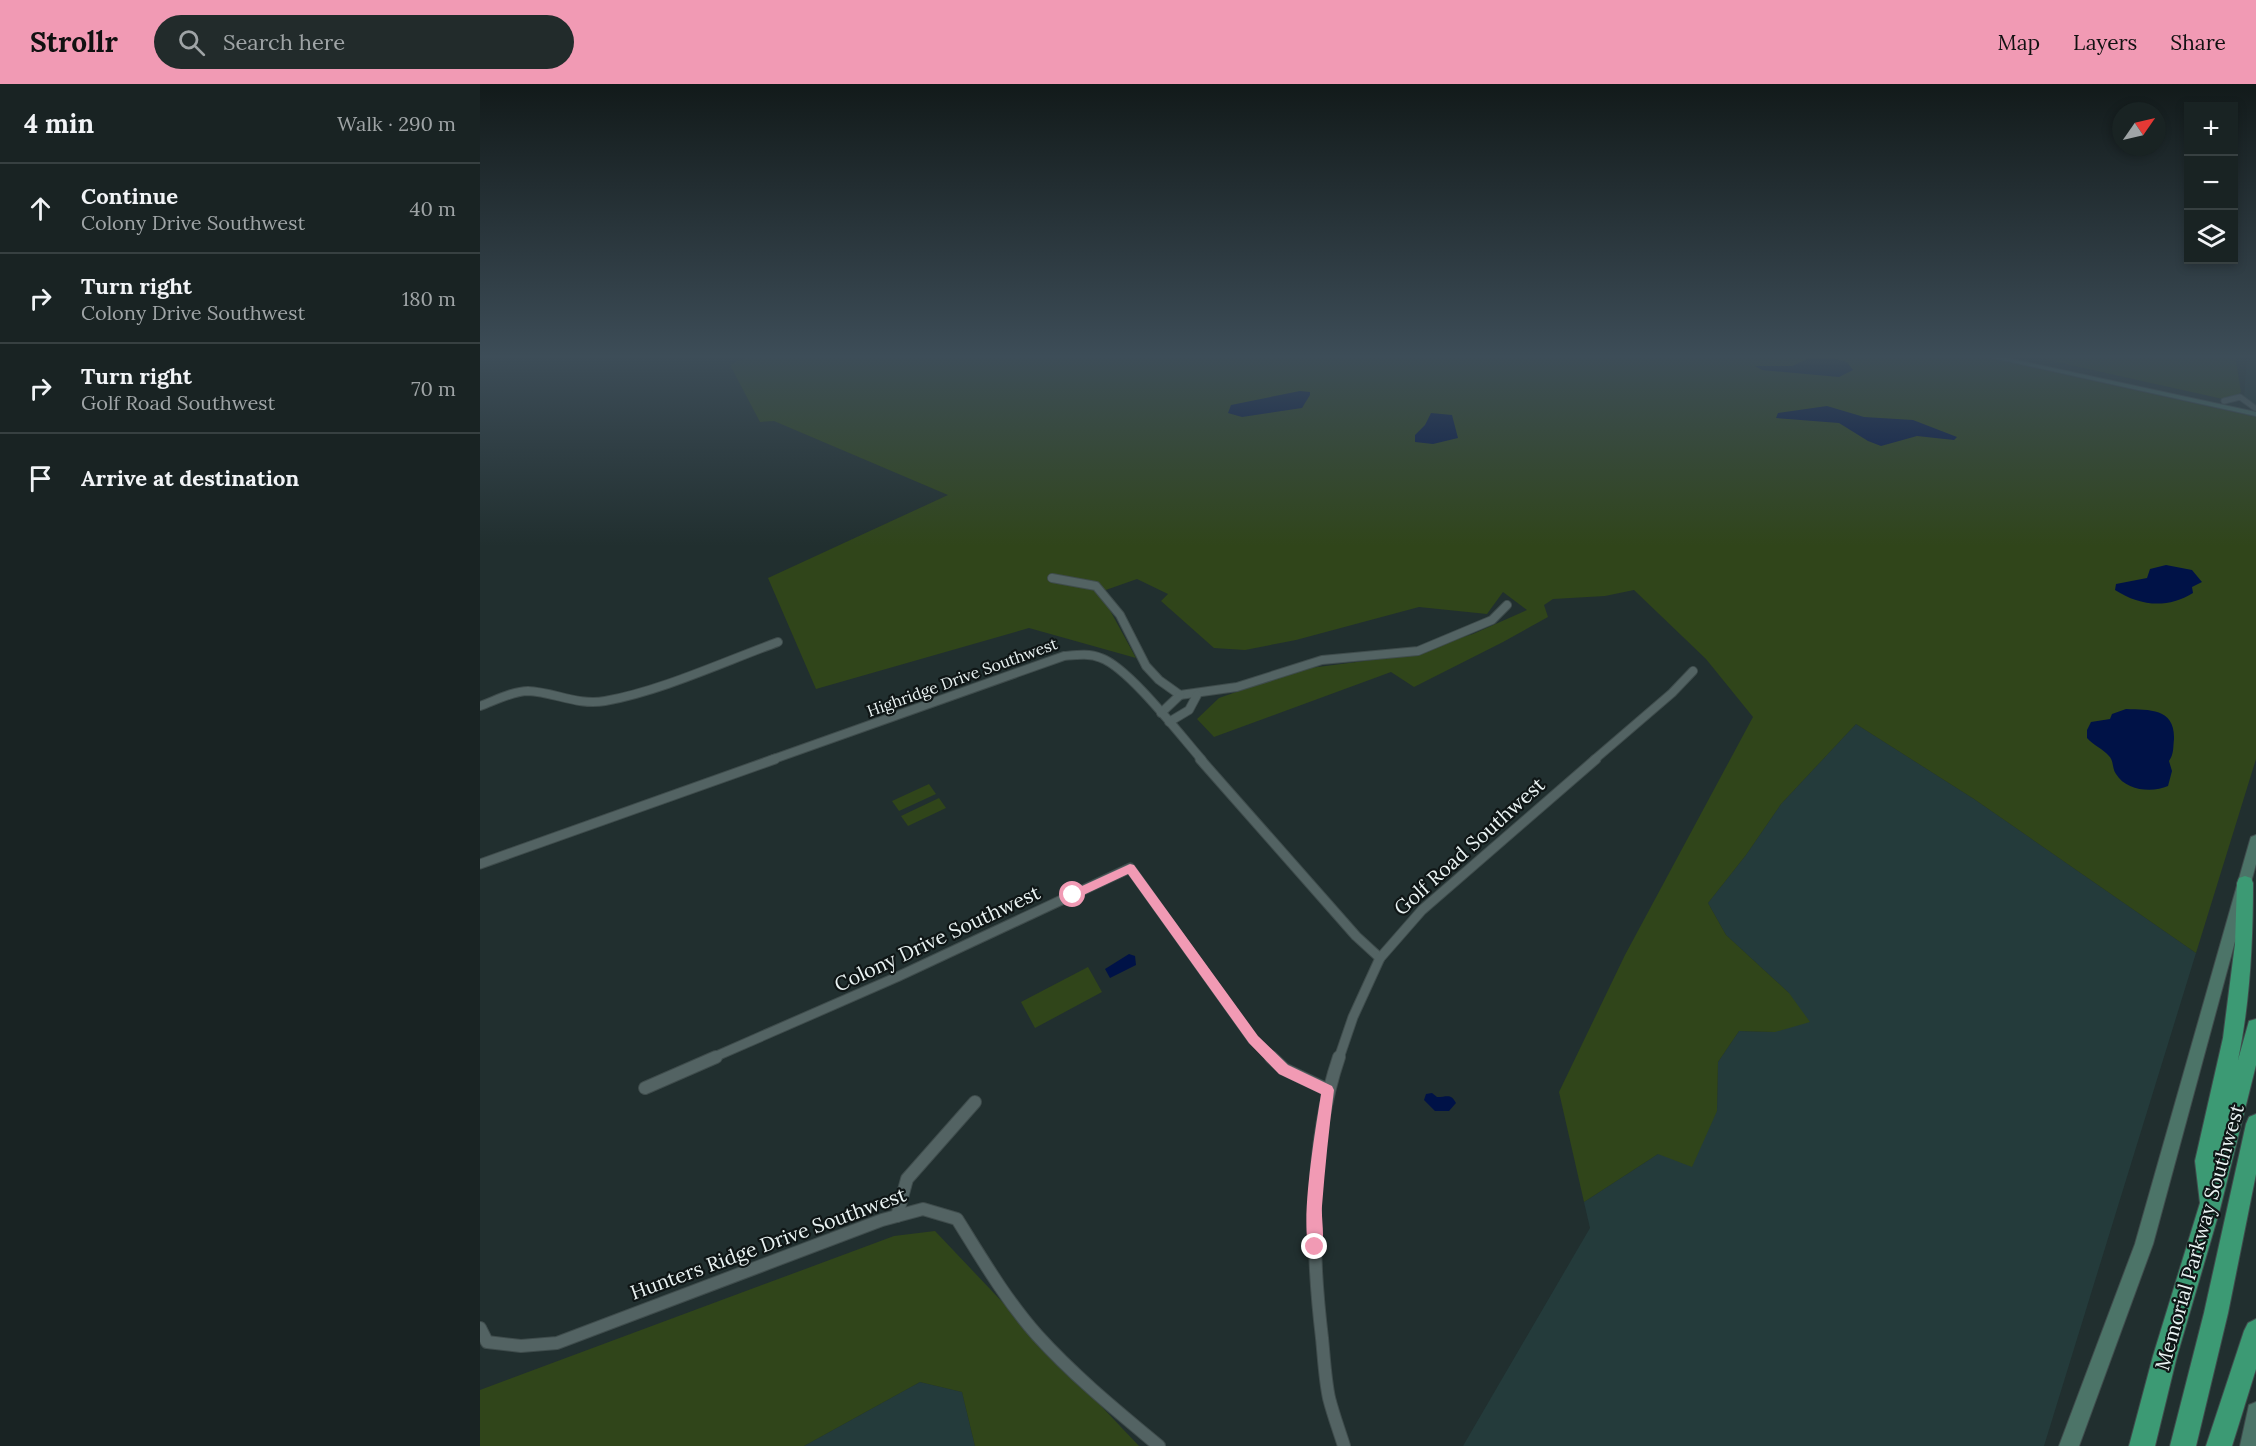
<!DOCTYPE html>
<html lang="en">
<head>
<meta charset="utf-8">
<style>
	:root { --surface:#192323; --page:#222b2b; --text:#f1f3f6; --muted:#9fa4a6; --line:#374041; --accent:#f19ab4 }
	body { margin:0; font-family:Lora,serif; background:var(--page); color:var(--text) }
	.controls { position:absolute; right:18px; top:18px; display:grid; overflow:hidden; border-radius:0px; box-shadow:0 3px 9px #0003 }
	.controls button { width:54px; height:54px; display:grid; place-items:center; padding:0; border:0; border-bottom:2px solid var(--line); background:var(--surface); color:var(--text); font:30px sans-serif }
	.compass { position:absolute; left:1632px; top:18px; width:54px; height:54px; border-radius:50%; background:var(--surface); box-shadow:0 3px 9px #0003; rotate:56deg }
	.stop { position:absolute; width:18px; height:18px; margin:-14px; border:4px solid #f19ab4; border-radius:50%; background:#fff }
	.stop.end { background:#f19ab4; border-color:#fff; box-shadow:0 2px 6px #0008 }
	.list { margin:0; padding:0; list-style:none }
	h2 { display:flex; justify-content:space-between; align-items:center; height:78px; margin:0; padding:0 24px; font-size:26px }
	h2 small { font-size:20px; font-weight:400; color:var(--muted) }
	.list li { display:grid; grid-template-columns:39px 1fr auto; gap:18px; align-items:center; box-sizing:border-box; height:90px; padding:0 24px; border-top:2px solid var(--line) }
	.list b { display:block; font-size:22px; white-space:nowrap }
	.list p { margin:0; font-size:20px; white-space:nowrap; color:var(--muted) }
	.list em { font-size:20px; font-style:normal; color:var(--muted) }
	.icon { flex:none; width:33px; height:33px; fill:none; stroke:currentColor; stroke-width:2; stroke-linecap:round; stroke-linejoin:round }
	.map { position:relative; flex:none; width:1776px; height:1362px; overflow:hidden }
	header { display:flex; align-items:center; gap:36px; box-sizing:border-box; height:84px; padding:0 30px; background:var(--accent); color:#111 }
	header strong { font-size:28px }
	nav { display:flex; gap:33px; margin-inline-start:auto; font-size:21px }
	.search { width:420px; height:54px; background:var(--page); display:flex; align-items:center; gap:15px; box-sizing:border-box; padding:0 21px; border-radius:33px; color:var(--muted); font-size:22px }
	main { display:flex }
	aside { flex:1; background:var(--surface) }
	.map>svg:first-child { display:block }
	.built { fill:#243b3b }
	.green { fill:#30451a }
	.water { fill:#001247 }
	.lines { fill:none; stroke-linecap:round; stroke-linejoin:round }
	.street-far3-casing { stroke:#3f4c4c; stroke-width:7 }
	.street-far2-casing { stroke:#3f4c4c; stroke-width:10 }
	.street-far1-casing { stroke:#3f4c4c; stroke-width:11 }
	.street-casing { stroke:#3f4c4c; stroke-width:14 }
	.secondary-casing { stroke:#3f4c4c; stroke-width:2 }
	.highway-casing { stroke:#3f4c4c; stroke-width:2 }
	.street-far3 { stroke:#536363; stroke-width:5 }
	.street-far2 { stroke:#536363; stroke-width:8 }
	.street-far1 { stroke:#536363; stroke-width:9 }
	.street { stroke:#536363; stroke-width:12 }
	.secondary { fill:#4c7468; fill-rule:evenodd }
	.highway { fill:#3c9a74; fill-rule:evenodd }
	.route { fill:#f19ab4 }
	.labels { text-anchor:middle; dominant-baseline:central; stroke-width:4.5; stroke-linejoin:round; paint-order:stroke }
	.street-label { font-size:16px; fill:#eaf3f3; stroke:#0f1616 }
	.near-street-label { font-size:20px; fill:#eaf3f3; stroke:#0f1616 }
</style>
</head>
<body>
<header>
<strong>Strollr</strong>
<div class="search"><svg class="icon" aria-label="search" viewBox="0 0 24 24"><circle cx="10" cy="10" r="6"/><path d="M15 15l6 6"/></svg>Search here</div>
<nav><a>Map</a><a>Layers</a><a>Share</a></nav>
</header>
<main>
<aside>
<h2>4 min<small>Walk · 290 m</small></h2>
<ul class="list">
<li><svg class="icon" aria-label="ahead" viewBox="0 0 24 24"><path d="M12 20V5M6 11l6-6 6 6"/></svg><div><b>Continue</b><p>Colony Drive Southwest</p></div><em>40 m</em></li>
<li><svg class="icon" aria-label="right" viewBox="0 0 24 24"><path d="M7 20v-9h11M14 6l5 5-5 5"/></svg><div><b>Turn right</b><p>Colony Drive Southwest</p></div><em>180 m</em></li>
<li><svg class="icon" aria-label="right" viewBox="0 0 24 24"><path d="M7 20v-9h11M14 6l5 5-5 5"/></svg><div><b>Turn right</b><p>Golf Road Southwest</p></div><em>70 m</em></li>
<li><svg class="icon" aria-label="arrive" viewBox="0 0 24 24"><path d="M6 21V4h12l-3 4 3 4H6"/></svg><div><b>Arrive at destination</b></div></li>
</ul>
</aside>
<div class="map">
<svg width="1776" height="1362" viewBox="0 0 1776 1362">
	<rect width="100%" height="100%" fill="#212f2f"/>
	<!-- built -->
	<g class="built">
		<polygon points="1767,271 1776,271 1776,322 1764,315"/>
		<polygon points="1376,640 1494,715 1716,869 1564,1362 983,1362 1110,1144 1104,1118 1178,1070 1237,1027 1238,978 1259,947 1295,948 1309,909 1246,851 1228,819 1266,771 1301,720"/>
		<polygon points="440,1298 482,1308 495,1362 324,1362"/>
	</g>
	<!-- green -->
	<g class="green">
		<polygon points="285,271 1496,271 1776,333 1776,675 1716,869 1494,715 1376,640 1301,720 1266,771 1228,819 1246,851 1309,909 1330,938 1295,948 1259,947 1238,978 1237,1027 1212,1083 1178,1070 1104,1118 1079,1008 1145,871 1273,633 1226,575 1154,506 1125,512 1073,515 1064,521 1068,533 1023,558 934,603 911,588 734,653 717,635 739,614 779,600 830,584 908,574 944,565 993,550 1047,526 1023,508 1007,530 939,523 816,556 765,566 734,564 681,517 688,510 657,495 620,508 656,574 549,544 336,605 288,494 468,411 294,337 280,338 250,281 259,276"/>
		<polygon points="1545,271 1755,271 1761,308 1754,314 1743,315"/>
		<polygon points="449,700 456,710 419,727 412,717"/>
		<polygon points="459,714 466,724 428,742 421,732"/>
		<polygon points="608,883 622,908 555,944 541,918"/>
		<polygon points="455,1147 659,1362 495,1362 482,1308 440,1298 324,1362 0,1362 0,1306 414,1152"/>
	</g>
	<!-- water -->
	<g class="water">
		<polygon points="1345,272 1367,278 1373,286 1359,293 1282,286 1275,282 1312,282 1332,273"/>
		<polygon points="820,307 830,308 830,311 822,324 762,333 748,329 751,321"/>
		<polygon points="1347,322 1384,333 1433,336 1477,353 1474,356 1437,352 1401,362 1388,357 1359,339 1296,334 1298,329"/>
		<polygon points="951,329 972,331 978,354 953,360 935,358 935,351 945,341"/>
		<path d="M1686 481 1712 486 1722 498 1712 503 1713 509C1687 525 1660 522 1635 506L1636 500 1667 494 1670 485Z"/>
		<path d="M1646 625C1670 626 1695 624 1694 655 1693 663 1694 670 1689 677L1692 687 1688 702C1673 709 1646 707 1636 690 1632 685 1634 677 1629 672 1623 665 1613 661 1607 654V646L1611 638 1630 635 1632 630Z"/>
		<polygon points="649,870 655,872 656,881 630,894 625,885"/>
		<path d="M952 1009 957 1013C967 1013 971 1009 976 1019L969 1027H955L944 1016 946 1010Z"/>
	</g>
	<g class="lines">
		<defs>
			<polyline id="street-far3" points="1744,317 1760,313 1775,324"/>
			<g id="street-far2">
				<polyline points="572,494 616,502 640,531 666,582 679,596 700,611 757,603 842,576 938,567 1012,536 1027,521"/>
				<path d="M0 622C14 617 33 607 48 607 74 608 98 622 125 617 181 607 243 578 298 558"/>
				<polyline points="681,629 700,611"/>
				<polyline points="689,638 709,626 717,611"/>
				<path d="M291 676 584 572C596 571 609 569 621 574 649 584 700 651 722 676"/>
				<polyline points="1114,676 1192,609 1213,587"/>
			</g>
			<g id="street-far1">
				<polyline points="720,675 876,852 900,874"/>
				<polyline points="0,780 295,675"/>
				<polyline points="232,974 417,893 650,784 773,956 793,974"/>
				<polyline points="859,974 873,933 900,874 942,826 1116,675"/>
			</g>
			<g id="street">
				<polyline points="791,973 804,985 848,1006"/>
				<path d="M859 973C829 1062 831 1162 842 1254 844 1274 845 1295 849 1314 853 1330 859 1346 864 1362"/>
				<polyline points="165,1004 236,973"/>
				<polyline points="417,1132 427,1095 495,1018"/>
				<path d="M0 1244 7 1258 41 1262 77 1259 402 1136 443 1125 477 1135C502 1175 526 1216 557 1251 594 1292 637 1327 679 1362"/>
			</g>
			<g id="secondary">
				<polygon points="1500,271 1513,271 1776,328 1776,332"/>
				<polygon points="1776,751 1776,780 1673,1160 1599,1362 1579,1362 1655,1160 1770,756 1771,753"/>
				<polygon points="1776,1318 1776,1362 1760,1362 1769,1321"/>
			</g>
			<g id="highway">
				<path d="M1765 792 1771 794 1773 799C1773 858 1770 918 1758 976L1769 937 1776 935V981L1740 1125 1697 1272 1675 1362H1649L1673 1272 1720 1119 1715 1077 1743 954 1755 860 1757 799 1759 794Z"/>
				<polygon points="1776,1030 1776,1090 1748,1229 1716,1362 1690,1362 1724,1229 1766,1040 1769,1033"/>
				<polygon points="1776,1235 1776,1285 1752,1362 1726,1362 1764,1247 1768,1239"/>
			</g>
		</defs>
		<!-- street-far3 casing -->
		<use href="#street-far3" class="street-far3-casing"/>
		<!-- street-far2 casing -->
		<use href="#street-far2" class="street-far2-casing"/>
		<!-- street-far1 casing -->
		<use href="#street-far1" class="street-far1-casing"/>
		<!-- street casing -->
		<use href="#street" class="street-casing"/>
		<!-- secondary casing -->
		<use href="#secondary" class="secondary-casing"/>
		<!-- highway casing -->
		<use href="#highway" class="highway-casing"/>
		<!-- street-far3 -->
		<use href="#street-far3" class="street-far3"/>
		<!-- street-far2 -->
		<use href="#street-far2" class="street-far2"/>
		<!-- street-far1 -->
		<use href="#street-far1" class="street-far1"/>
		<!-- street -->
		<use href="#street" class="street"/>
		<!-- secondary -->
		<use href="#secondary" class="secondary"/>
		<!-- highway -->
		<use href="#highway" class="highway"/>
	</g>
	<!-- sky -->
	<linearGradient id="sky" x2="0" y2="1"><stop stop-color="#121a1a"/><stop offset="0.59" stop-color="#3d4d58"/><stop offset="1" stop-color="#3d4d58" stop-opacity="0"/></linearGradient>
	<rect width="1776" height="462" fill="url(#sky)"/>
	<!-- route -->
	<path class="route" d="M650 780 654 781 778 952 808 981 852 1002 854 1006C849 1045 845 1083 842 1122 841 1136 846 1156 840 1168L835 1170 830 1168C819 1140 836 1043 841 1010L799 990 769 959 648 790 597 814H589V808Z"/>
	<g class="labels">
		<!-- street labels -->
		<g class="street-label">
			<text transform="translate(482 593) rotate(-20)">Highridge Drive Southwest</text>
		</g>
		<!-- near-street labels -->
		<g class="near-street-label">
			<text transform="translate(989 762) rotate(-42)">Golf Road Southwest</text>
			<text transform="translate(457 854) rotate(-25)">Colony Drive Southwest</text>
			<text transform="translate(1719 1153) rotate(-74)">Memorial Parkway Southwest</text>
			<text transform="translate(288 1159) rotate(-20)">Hunters Ridge Drive Southwest</text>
		</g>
	</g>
</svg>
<div class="controls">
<button>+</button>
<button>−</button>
<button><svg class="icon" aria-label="layers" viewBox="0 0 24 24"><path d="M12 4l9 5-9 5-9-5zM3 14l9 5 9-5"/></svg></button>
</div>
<svg class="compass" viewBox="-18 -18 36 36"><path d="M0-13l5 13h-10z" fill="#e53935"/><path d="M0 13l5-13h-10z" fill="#9fa4a6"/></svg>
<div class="stop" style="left:593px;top:811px"></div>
<div class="stop end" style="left:835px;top:1163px"></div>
</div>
</main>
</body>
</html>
